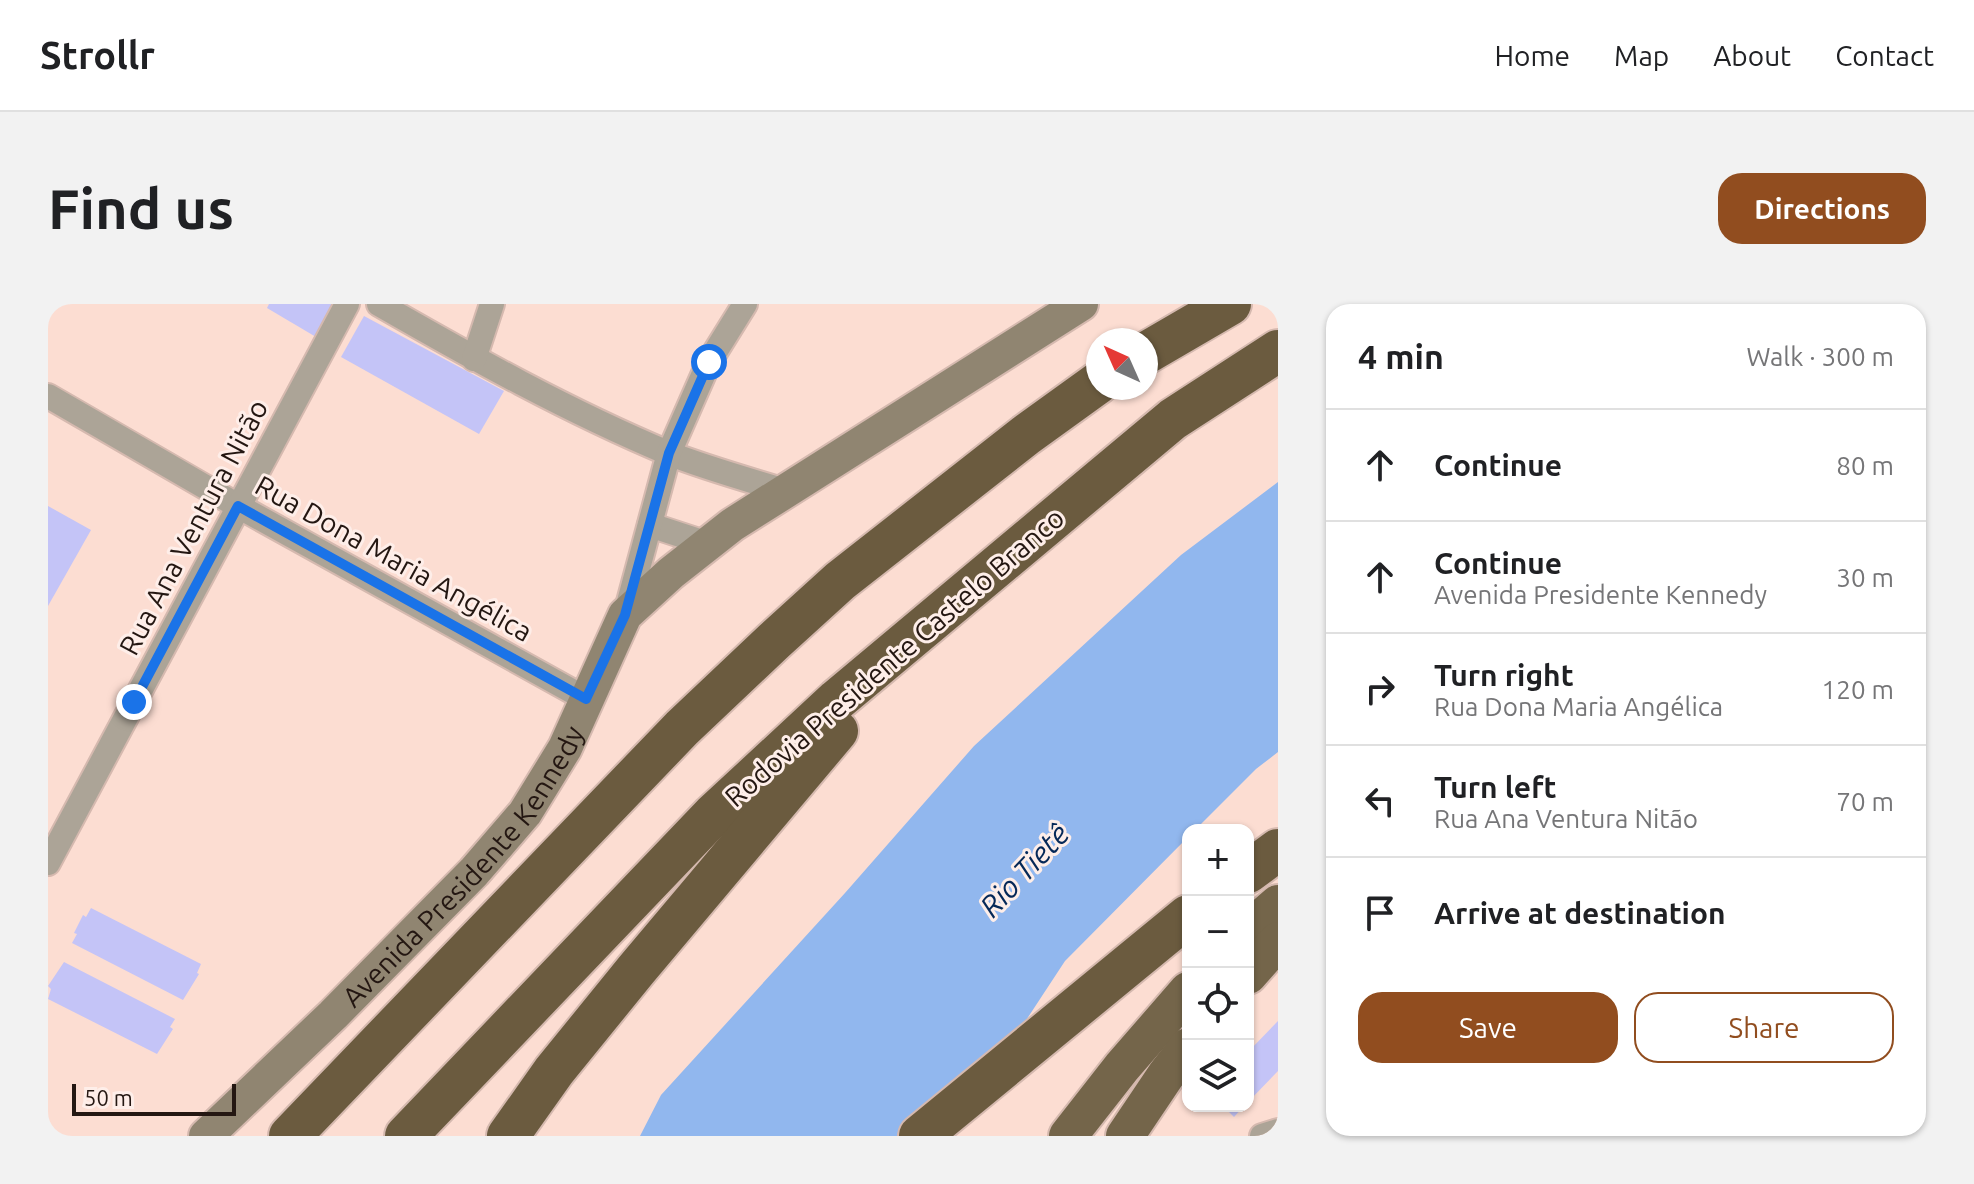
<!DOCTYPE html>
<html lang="en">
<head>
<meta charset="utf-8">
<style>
	:root { --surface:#fff; --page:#f2f2f2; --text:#202124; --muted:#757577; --line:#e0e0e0; --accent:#914d1f }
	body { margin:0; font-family:Ubuntu,sans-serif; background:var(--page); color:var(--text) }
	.controls { position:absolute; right:24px; bottom:24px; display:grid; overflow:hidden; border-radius:16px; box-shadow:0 2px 6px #0004 }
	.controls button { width:72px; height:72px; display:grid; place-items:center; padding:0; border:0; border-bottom:2px solid var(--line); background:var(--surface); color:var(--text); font:40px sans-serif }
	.compass { position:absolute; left:1038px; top:24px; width:72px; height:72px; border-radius:50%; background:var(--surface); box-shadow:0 2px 6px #0004; rotate:315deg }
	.scale { position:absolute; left:24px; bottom:20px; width:164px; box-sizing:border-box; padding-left:8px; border:4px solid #241712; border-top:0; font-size:22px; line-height:28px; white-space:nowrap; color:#241712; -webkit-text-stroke:6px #feeee9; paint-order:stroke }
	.stop { position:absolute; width:24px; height:24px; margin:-18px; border:6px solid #1a73e8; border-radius:50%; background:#fff }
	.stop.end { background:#1a73e8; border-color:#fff; box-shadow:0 2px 8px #0008 }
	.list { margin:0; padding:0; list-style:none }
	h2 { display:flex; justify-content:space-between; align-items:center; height:104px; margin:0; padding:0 32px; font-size:34px }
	h2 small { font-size:26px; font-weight:400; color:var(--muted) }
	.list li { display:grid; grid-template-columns:52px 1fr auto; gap:24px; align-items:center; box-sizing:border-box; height:112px; padding:0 32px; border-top:2px solid var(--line) }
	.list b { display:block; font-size:30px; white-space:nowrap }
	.list p { margin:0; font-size:26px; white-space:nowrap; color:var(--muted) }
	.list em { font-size:26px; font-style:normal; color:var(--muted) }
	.actions { display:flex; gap:16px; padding:24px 32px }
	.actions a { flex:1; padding:18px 0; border:2px solid var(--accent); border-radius:24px; text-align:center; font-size:28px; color:var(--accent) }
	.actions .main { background:var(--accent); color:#fff }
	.icon { flex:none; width:44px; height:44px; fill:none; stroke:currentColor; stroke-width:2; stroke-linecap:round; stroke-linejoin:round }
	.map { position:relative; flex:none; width:1230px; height:832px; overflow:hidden; border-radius:24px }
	header { display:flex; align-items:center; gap:48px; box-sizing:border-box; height:112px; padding:0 40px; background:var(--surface); border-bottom:2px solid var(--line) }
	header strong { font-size:38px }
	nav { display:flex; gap:44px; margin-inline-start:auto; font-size:28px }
	.intro { display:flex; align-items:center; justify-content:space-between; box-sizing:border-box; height:192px; padding:0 48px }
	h1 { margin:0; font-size:56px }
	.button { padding:20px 36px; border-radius:24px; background:var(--accent); color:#fff; font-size:28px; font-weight:700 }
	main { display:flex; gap:48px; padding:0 48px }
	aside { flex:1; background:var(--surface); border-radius:24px; box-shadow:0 2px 6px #0004 }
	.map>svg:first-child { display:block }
	.water { fill:#91b7ee }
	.building { fill:#c4c4f7 }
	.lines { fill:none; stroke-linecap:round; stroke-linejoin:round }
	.minor-casing { stroke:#d5b9af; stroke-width:28 }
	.secondary-casing { stroke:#d5b9af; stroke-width:38 }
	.trunk-casing { stroke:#d5b9af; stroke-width:42 }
	.motorway-casing { stroke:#d5b9af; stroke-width:46 }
	.minor { stroke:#aca497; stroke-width:24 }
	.secondary { stroke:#908571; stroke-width:34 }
	.trunk { stroke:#74654a; stroke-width:38 }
	.motorway { stroke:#6b5b3f; stroke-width:42 }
	.route { stroke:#1a73e8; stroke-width:10 }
	.labels { text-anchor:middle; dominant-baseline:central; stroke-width:6; stroke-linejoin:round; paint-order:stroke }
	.street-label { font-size:28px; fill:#241712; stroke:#feeee9 }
	.water-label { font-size:30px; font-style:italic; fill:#052858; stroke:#feeee9 }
</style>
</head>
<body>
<header>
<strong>Strollr</strong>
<nav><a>Home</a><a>Map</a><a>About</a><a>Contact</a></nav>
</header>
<div class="intro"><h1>Find us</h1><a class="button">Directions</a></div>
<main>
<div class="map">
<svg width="1230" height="832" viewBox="0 0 1230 832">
	<rect width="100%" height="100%" fill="#fcddd2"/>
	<!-- water -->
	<polygon class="water" points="1230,178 1230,448 1208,465 1147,526 1140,526 1140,533 1017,657 902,832 592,832 613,791 797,589 926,442 1133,251"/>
	<!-- building -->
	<g class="building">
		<polygon points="221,0 287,0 268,33 219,4"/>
		<polygon points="316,12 456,87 431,130 293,53"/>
		<polygon points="0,202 43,226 0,302"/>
		<polygon points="43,604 153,660 149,669 151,670 135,696 24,639 29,630 26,629 35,611 38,613"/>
		<polygon points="16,658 127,715 122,723 125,725 109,750 0,695 3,685 0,682"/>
		<polygon points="1230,717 1230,767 1200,798 1200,748"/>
		<polygon points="1175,802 1196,802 1186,813"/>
	</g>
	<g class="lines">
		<defs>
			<g id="minor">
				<path d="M331 0C425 54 520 107 620 149 658 164 698 175 737 187"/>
				<polyline points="426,55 444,0"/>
				<polyline points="0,92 190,202 538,395"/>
				<polyline points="602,221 660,240"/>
				<polyline points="578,309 621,149 661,58 697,0"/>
				<polyline points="0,559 299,0"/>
				<polyline points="1214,832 1230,827"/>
			</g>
			<g id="secondary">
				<path id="s1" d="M158 832 285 711 426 568 477 509 517 444 577 311 623 269 684 221 1033 0"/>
			</g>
			<g id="trunk">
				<polyline points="1200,626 1230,600"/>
				<polyline points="1200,671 1230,637"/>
				<polyline points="1020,832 1074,763 1140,687"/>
				<polyline points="1077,832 1118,771 1140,743"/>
			</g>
			<g id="motorway">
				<polyline points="1098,49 1182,0"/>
				<polyline points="1200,568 1230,546"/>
				<polyline points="242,832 634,424 726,337 792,277 978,131 1050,79"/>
				<polyline points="358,832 665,511 789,396 1125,115 1230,47"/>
				<polyline points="460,832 506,767 588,666 789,427"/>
				<polyline points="872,832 1140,612"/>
			</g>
		</defs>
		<!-- minor casing -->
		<use href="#minor" class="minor-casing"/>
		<!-- secondary casing -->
		<use href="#secondary" class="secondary-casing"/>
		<!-- trunk casing -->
		<use href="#trunk" class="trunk-casing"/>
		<!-- motorway casing -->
		<use href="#motorway" class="motorway-casing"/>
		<!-- minor -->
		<use href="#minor" class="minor"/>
		<!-- secondary -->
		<use href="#secondary" class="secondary"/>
		<!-- trunk -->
		<use href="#trunk" class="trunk"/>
		<!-- motorway -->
		<use href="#motorway" class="motorway"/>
	</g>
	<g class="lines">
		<!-- route -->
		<polyline class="route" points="86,398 190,202 538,395 577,311 621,149 661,58"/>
	</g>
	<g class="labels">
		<!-- street labels -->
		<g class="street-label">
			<text transform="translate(145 223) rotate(-62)">Rua Ana Ventura Nitão</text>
			<text transform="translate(346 254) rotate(29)">Rua Dona Maria Angélica</text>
			<text transform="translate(846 353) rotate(-41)">Rodovia Presidente Castelo Branco</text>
			<text stroke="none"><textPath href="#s1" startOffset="374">Avenida Presidente Kennedy</textPath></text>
		</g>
		<!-- water labels -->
		<g class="water-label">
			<text transform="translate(976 566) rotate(-47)">Rio Tietê</text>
		</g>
	</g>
</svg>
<div class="controls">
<button>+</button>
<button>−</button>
<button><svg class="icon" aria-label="locate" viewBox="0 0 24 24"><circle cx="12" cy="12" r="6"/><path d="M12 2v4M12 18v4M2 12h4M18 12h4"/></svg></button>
<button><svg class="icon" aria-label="layers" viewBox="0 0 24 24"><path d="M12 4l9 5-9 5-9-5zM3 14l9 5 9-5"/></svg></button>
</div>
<svg class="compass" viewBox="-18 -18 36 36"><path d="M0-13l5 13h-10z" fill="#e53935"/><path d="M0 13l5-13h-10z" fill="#757577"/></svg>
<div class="scale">50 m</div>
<div class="stop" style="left:661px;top:58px"></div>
<div class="stop end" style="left:86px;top:398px"></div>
</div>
<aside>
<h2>4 min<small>Walk · 300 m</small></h2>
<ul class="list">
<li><svg class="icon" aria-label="ahead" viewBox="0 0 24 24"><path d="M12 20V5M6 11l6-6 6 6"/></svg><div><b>Continue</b></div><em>80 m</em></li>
<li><svg class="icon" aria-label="ahead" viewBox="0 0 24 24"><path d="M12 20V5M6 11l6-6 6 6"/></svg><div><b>Continue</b><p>Avenida Presidente Kennedy</p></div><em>30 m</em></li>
<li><svg class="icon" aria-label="right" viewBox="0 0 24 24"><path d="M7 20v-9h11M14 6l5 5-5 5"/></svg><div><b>Turn right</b><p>Rua Dona Maria Angélica</p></div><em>120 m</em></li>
<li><svg class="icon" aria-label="left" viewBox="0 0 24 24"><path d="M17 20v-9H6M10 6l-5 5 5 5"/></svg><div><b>Turn left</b><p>Rua Ana Ventura Nitão</p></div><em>70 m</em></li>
<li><svg class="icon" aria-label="arrive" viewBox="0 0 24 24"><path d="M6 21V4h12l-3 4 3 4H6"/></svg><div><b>Arrive at destination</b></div></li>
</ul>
<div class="actions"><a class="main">Save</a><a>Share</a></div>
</aside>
</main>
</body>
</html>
